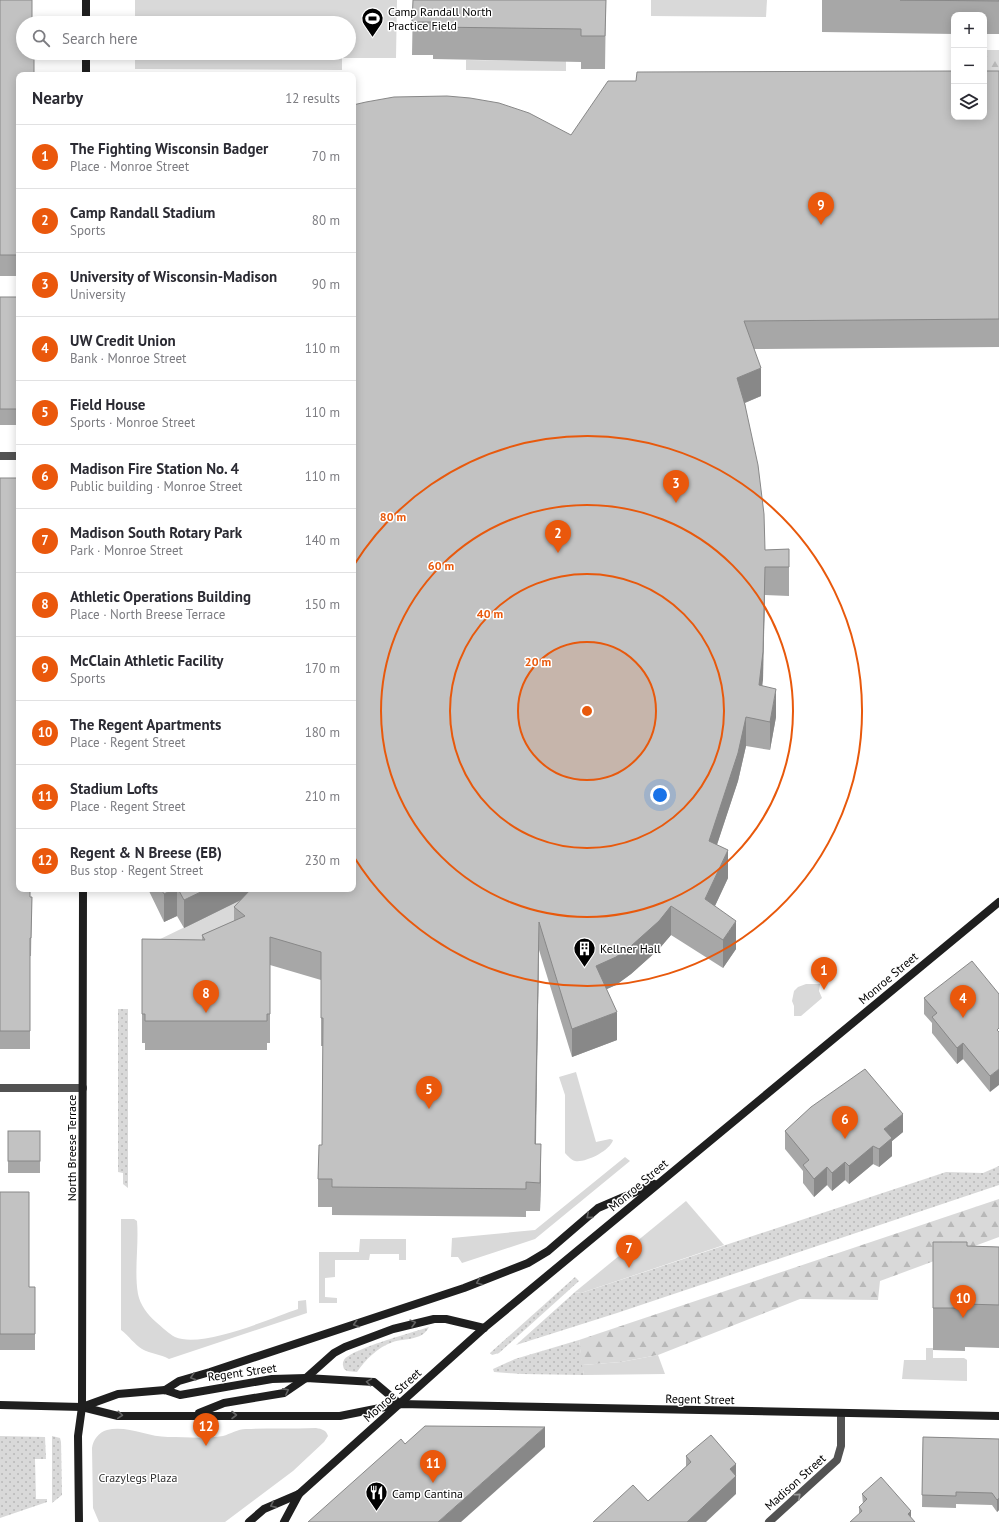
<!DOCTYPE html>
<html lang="en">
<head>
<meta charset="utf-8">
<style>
	:root { --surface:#fff; --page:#f7f7f7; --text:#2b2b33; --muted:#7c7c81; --line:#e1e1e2; --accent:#ea580c }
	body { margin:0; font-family:"PT Sans",sans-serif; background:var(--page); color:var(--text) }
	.controls { position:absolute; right:12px; top:12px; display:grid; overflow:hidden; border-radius:8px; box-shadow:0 2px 10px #0003 }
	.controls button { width:36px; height:36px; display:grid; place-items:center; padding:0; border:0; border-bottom:1px solid var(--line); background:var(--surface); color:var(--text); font:20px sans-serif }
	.you { position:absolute; left:660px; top:795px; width:14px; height:14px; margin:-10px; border:3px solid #fff; border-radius:50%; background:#1a73e8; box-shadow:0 0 0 6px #1a73e833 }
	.badge { display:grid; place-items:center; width:26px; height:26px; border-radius:50%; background:var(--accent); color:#fff; font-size:13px; font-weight:700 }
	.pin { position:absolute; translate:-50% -33px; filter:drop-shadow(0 1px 2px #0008) }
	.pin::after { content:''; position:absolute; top:21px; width:14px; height:12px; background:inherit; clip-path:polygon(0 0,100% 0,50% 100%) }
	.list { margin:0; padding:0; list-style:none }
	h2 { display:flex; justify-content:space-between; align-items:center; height:52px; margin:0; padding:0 16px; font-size:17px }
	h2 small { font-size:13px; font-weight:400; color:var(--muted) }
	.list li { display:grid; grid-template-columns:26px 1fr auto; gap:12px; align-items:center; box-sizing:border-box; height:64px; padding:0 16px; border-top:1px solid var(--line) }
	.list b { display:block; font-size:15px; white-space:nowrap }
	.list p { margin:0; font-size:13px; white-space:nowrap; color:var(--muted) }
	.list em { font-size:13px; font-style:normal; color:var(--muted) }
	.icon { flex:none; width:22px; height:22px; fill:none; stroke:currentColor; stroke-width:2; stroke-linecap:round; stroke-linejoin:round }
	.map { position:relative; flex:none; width:999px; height:1522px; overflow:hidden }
	.search { position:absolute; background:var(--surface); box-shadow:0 2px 10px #0003; left:16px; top:16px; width:340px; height:44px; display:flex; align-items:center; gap:10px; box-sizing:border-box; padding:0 14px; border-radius:22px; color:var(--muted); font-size:15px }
	.panel { position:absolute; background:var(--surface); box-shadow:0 2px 10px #0003; left:16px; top:72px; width:340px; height:820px; border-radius:8px }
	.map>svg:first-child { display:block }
	.grass { fill:url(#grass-dots) }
	.forest { fill:url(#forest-firs) }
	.green { fill:#d9d9d9 }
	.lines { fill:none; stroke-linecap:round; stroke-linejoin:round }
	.street { stroke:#525252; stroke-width:8 }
	.secondary { stroke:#1f1f1f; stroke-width:8 }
	.wall { fill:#a7a7a7 }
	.shaded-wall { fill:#888 }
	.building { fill:#c2c2c2; stroke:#888 }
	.oneway { stroke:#626262 }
	.oneway2 { stroke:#979797 }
	.ring { fill:none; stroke:#e8590c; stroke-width:2 }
	.labels { text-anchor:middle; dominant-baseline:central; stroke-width:3; stroke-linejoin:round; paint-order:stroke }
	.poi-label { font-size:12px; fill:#000; stroke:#fff; text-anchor:start }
	.street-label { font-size:12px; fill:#000; stroke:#fff }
	.park-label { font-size:12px; fill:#303030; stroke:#fff }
	.centre { fill:#e8590c; stroke:#fff; stroke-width:2 }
	.ring-label { font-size:12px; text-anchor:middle; font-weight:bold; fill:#e8590c; stroke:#fff; stroke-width:3; stroke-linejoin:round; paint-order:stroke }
</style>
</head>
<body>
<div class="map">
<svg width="999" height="1522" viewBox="0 0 999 1522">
	<defs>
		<pattern id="grass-dots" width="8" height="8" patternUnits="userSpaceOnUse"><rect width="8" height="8" fill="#d9d9d9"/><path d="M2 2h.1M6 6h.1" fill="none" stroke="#b8b8b8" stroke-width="1.8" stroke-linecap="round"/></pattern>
		<pattern id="forest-firs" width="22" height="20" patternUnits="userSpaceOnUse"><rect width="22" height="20" fill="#d9d9d9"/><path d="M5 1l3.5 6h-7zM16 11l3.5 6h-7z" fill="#b8b8b8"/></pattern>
	</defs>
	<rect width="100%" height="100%" fill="#fff"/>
	<!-- grass -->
	<g class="grass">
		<polygon points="118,1009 128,1009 128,1188 123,1184 123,1173 118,1172"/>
		<polygon points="999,1166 999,1185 617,1313 516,1345 575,1292 581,1293 946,1172 983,1173"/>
		<polygon points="575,1277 579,1281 499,1353 492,1355 490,1353"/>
		<path d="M429 1327C422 1341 405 1338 393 1342 378 1347 365 1360 357 1372L347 1371 344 1369C343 1366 342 1363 344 1360 351 1349 414 1332 429 1327Z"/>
		<polygon points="579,1340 584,1375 522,1374 494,1372 493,1369 515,1359"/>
		<polygon points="0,1436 45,1437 46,1459 35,1459 36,1499 47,1499 47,1502 0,1518"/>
		<polygon points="52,1436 60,1438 61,1442 62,1495 52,1503"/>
	</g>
	<!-- forest -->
	<g class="forest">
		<polygon points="987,50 999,50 999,82 987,82 984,64"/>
		<polygon points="999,1199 999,1237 880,1281 878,1300 800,1299 658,1355 621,1362 582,1365 579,1340"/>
	</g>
	<!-- green -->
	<g class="green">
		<polygon points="135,0 397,0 396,58 342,58 342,70 135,69 135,53 349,53 349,23 135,23"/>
		<polygon points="651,0 767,0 766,17 651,16"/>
		<polygon points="466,60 566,61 566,71 466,70"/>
		<polygon points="253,894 249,920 186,946 152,943"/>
		<polygon points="806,984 820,984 819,991 822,998 801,1016 794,1016 794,1006 792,1001 794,991 798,987"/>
		<path d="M576 1072 596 1142 610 1139 613 1140C610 1151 585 1163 575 1161 571 1160 568 1156 565 1153V1095L559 1077Z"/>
		<polygon points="625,1157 630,1161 535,1239 462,1263 458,1257 451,1257 452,1238 535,1230"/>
		<polygon points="686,1201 724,1245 581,1293 575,1292"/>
		<path d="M121 1219H134L137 1221C139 1245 134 1271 138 1294 140 1305 148 1315 156 1322 162 1327 169 1334 175 1337 202 1349 271 1318 298 1309V1301L306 1300 307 1313 169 1359C160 1354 151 1354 142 1349 134 1344 129 1336 121 1330Z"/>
		<polygon points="360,1239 406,1239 406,1260 399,1260 399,1254 370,1254 369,1260 335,1260 335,1277 325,1278 325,1297 337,1298 337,1303 319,1303 319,1252 359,1252"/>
		<polygon points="926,1348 933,1348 933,1358 964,1358 967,1360 967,1381 902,1379 904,1360 926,1360"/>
		<polygon points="658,1355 665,1374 584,1375 582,1365 621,1362"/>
		<path d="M316 1428C322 1429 326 1430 328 1436L324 1442 293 1471 225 1522H99L93 1508 92 1448C93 1440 99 1432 107 1430 127 1425 147 1437 168 1437 185 1437 205 1439 223 1436 230 1434 238 1429 246 1429 269 1428 293 1429 316 1428Z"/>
	</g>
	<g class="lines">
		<!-- street -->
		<g class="street">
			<polyline points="0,456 19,456"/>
			<polyline points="0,1088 83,1088"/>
			<polyline points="769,1522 837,1460 841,1446 841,1413"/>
		</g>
		<!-- secondary -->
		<g class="secondary">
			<polyline points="86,23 86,0"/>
			<polyline points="86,75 86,53"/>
			<polyline points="165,1390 179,1381 210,1372 464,1288 528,1263 548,1251 598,1208 654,1184"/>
			<polyline points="0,1405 82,1407 118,1416 340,1416 400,1404 999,1416"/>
			<polyline points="82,1407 118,1394 165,1390 180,1395 272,1379 306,1378 374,1382 400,1404"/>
			<polyline points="199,1413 224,1403 284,1393 306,1378 334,1353 345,1347 393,1329 434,1319 446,1319 484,1328"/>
			<polyline points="79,1522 78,1436 82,1407 83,889"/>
			<polyline points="249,1522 264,1509 299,1494 484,1328 999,902"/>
			<polyline points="284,1522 299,1494"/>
		</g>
	</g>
	<!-- wall -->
	<g class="wall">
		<polygon points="0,0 19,75 19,276 0,276"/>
		<polygon points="413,0 606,0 605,69 581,69 581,62 433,59 433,55 412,55"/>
		<polygon points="822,0 999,0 999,34 984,34 984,15 954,15 954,34 822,32"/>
		<polygon points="999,71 999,347 754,349 761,396 745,403 765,550 789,549 789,596 765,595 762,685 776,717 770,750 746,746 738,781 717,844 728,878 715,906 736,949 723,968 671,935 659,949 631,974 616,985 606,989 617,1040 572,1057 539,950 536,1144 541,1172 540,1211 526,1211 526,1217 332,1215 332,1207 318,1207 318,1179 322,1145 323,1046 321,1046 321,980 270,965 270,1043 267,1043 267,1050 145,1050 145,1043 142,1043 142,939 202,940 202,935 234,921 234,907 241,900 184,928 177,916 164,922 148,889 353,889 571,135 636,81"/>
		<rect x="0" y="297" width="19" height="128"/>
		<polygon points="0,478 19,889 30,897 32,897 31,956 30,956 30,1049 0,1049"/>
		<polygon points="999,994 990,1092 963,1059 957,1064 932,1033 932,1023 924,1014 924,998"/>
		<rect x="8" y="1131" width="32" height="42"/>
		<polygon points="785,1131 903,1132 892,1141 892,1156 879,1167 873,1164 849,1184 845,1180 832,1191 827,1185 814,1197 803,1183 803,1171 785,1149"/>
		<polygon points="0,1192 29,1287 35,1287 35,1350 0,1350"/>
		<polygon points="933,1242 967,1246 999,1247 999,1348 965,1347 965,1351 933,1350"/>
		<polygon points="923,1437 999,1439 999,1510 997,1512 992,1505 956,1504 956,1508 922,1507"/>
		<polygon points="686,1456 736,1464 736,1494 648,1501 686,1467"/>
		<polygon points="862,1494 911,1518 859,1514 859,1507 863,1504"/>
	</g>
	<!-- shaded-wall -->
	<g class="shaded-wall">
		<polygon points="761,368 761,396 737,406 737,378"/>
		<polygon points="765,567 765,595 763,680 759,713 759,685"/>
		<polygon points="776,689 776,717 770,750 770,722"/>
		<polygon points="746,717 746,746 738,781 709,869 709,841"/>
		<polygon points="728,850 728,878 705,927 705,899"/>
		<polygon points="174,889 177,889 177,916 164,922 164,894"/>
		<polygon points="207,889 263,889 184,928 184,900"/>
		<polygon points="671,906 671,935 659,949 631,974 616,985 596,994 596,966"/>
		<polygon points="736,921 736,949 723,968 723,940"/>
		<polygon points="539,922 539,950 535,1172 535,1144"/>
		<polygon points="617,1012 617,1040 572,1057 572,1029"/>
		<polygon points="963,1043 963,1059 957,1064 957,1048"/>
		<polygon points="999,1069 999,1085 990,1092 990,1076"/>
		<polygon points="903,1114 903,1132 892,1141 892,1156 879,1167 879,1149 884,1129"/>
		<polygon points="541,1144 541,1172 540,1211 540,1183"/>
		<polygon points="873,1146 873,1164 849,1184 849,1166"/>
		<polygon points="845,1162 845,1180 832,1191 832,1173"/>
		<polygon points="827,1167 827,1185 814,1197 814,1179"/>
		<polygon points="545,1427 545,1447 461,1522 438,1522"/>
		<polygon points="736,1464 736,1494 706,1522 687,1522 730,1469"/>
		<polygon points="999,1498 999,1510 997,1512 997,1500"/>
		<polygon points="911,1511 911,1521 908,1514"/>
	</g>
	<!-- building -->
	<g class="building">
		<polygon points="0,0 32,0 32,23 23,23 23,53 34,53 34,75 19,75 19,255 0,255"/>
		<polygon points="413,0 606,0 605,36 581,36 581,29 433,27 433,22 412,22"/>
		<polygon points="900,0 999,0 999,1"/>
		<polygon points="954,71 954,117 984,117 984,71 999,71 999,319 744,321 761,368 737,378 745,405 758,465 764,514 765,550 789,549 789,567 765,567 763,652 759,685 776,689 770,722 746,717 738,753 709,841 728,850 705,899 736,921 723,940 671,906 659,921 631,946 616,957 596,966 617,1012 572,1029 539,922 535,1144 541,1144 540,1183 526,1182 526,1189 332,1187 332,1179 318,1179 319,1145 322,1145 323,1018 321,1018 321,952 270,937 270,1014 267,1014 267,1021 145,1021 145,1014 142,1014 142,939 205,940 202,935 245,916 234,907 251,889 353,889 353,105 366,102 394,97 447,96 470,98 499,103 529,113 571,135 608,81 636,81 637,72"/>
		<rect x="0" y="297" width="19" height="112"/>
		<polygon points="0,478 19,478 19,889 30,889 30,897 32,897 31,938 30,938 30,1031 0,1031"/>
		<polygon points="161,889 174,889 164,894"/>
		<polygon points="178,889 207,889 184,900"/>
		<polygon points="972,961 999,994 999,1028 997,1030 999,1032 999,1069 990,1076 963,1043 957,1048 932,1017 937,1013 924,998"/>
		<polygon points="865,1069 903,1114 884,1129 892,1138 879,1149 873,1146 849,1166 845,1162 832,1173 827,1167 814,1179 803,1165 809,1160 785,1131 811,1107"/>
		<rect x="8" y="1131" width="32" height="30"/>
		<polygon points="0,1192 29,1192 29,1287 35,1287 35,1334 0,1334"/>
		<polygon points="933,1242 967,1242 967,1246 999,1247 999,1305 965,1304 965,1308 933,1308"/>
		<polygon points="425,1426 545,1427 438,1522 308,1522 401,1439 405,1444"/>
		<polygon points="711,1435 736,1464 730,1469 736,1476 687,1522 593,1522 633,1485 648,1501 691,1462 686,1456"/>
		<polygon points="923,1437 999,1439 999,1498 997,1500 992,1493 956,1492 956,1496 922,1495"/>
		<polygon points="881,1477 911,1511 908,1514 915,1522 850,1522 862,1511 859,1507 867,1499 862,1494"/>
	</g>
	<!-- one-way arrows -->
	<defs><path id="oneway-chevron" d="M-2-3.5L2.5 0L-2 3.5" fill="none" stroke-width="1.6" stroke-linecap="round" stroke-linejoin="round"/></defs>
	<g class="oneway">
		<use href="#oneway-chevron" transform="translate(589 1216) rotate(139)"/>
		<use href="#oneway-chevron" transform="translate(479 1282) rotate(159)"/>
		<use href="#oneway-chevron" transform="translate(413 1323) rotate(-15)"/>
		<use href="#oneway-chevron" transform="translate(356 1324) rotate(162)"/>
		<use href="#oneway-chevron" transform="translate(193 1377) rotate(164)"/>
		<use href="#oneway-chevron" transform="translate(369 1382) rotate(-171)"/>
		<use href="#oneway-chevron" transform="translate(286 1391) rotate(-28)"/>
		<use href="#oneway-chevron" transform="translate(120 1415) rotate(5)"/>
		<use href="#oneway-chevron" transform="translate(234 1415)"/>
		<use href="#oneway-chevron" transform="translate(273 1505) rotate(156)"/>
	</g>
	<use class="oneway2" href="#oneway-chevron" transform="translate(798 1496) rotate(-42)"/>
	<!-- distance rings -->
	<circle cx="587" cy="711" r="69" fill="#e8590c" fill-opacity=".12"/>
	<g class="ring">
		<circle cx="587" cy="711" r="69"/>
		<circle cx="587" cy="711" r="137"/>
		<circle cx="587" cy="711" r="206"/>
		<path d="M354 565A275 275 0 1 1 354 857"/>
	</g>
	<!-- icons -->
	<defs>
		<symbol id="stadium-pin" viewBox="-11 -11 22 30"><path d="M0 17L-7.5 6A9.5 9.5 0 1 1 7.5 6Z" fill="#000" stroke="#fff"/><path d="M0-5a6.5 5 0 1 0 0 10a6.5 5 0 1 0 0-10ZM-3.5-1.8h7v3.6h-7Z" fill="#fff"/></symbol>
		<symbol id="building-pin" viewBox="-11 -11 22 30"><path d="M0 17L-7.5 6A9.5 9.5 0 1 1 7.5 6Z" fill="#000" stroke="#fff"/><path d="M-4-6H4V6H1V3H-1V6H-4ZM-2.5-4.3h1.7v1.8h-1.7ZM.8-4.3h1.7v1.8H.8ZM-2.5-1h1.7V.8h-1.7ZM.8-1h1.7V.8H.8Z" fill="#fff"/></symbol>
		<symbol id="restaurant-pin" viewBox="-11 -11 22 30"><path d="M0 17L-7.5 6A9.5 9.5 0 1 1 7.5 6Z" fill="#000" stroke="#fff"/><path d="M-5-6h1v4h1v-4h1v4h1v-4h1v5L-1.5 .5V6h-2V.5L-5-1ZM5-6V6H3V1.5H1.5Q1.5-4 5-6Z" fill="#fff"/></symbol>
	</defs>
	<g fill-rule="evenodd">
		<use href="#stadium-pin" x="360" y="6" width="25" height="34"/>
		<use href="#building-pin" x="572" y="936" width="25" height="34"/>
		<use href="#restaurant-pin" x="364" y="1480" width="25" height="34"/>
	</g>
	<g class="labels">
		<!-- poi labels -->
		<g class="poi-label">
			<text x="388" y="11">Camp Randall North<tspan x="388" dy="14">Practice Field</tspan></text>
			<text x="600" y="948">Kellner Hall</text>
			<text x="392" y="1493">Camp Cantina</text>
		</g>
		<!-- street labels -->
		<g class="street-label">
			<text transform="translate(888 978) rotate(-40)">Monroe Street</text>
			<text transform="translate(71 1148) rotate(-90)">North Breese Terrace</text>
			<text transform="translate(638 1185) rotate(-40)">Monroe Street</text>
			<text transform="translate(242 1372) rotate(-8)">Regent Street</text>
			<text transform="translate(392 1395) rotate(-42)">Monroe Street</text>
			<text transform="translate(700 1399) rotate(1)">Regent Street</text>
			<text transform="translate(795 1482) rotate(-42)">Madison Street</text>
		</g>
		<!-- park labels -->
		<g class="park-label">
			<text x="138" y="1477">Crazylegs Plaza</text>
		</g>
	</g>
	<circle cx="587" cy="711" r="6" class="centre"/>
	<g class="ring-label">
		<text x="393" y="521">80 m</text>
		<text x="441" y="570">60 m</text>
		<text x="490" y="618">40 m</text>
		<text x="538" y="666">20 m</text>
	</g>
</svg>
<div class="controls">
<button>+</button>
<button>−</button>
<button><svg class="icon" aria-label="layers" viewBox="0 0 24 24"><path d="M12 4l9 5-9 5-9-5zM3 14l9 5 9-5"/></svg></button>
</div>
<div class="you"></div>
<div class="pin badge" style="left:824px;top:990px">1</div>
<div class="pin badge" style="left:558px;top:553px">2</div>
<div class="pin badge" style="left:676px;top:503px">3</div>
<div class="pin badge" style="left:963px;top:1018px">4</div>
<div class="pin badge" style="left:429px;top:1109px">5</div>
<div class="pin badge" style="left:845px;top:1139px">6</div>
<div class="pin badge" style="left:629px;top:1268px">7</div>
<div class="pin badge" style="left:206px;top:1013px">8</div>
<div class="pin badge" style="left:821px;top:225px">9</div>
<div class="pin badge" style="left:963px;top:1318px">10</div>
<div class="pin badge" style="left:433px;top:1483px">11</div>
<div class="pin badge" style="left:206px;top:1446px">12</div>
<div class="search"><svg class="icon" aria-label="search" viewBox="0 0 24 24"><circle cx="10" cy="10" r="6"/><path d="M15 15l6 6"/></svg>Search here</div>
<section class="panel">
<h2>Nearby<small>12 results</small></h2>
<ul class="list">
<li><span class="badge">1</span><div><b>The Fighting Wisconsin Badger</b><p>Place · Monroe Street</p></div><em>70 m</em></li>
<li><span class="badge">2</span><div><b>Camp Randall Stadium</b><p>Sports</p></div><em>80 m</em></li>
<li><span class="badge">3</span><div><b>University of Wisconsin-Madison</b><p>University</p></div><em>90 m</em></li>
<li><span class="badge">4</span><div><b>UW Credit Union</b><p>Bank · Monroe Street</p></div><em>110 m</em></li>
<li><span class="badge">5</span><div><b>Field House</b><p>Sports · Monroe Street</p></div><em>110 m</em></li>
<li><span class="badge">6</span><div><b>Madison Fire Station No. 4</b><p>Public building · Monroe Street</p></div><em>110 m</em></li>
<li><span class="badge">7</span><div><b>Madison South Rotary Park</b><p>Park · Monroe Street</p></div><em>140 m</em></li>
<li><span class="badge">8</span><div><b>Athletic Operations Building</b><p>Place · North Breese Terrace</p></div><em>150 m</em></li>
<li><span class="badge">9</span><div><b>McClain Athletic Facility</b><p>Sports</p></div><em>170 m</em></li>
<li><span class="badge">10</span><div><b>The Regent Apartments</b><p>Place · Regent Street</p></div><em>180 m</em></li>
<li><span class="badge">11</span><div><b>Stadium Lofts</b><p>Place · Regent Street</p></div><em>210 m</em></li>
<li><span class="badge">12</span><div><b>Regent &amp; N Breese (EB)</b><p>Bus stop · Regent Street</p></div><em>230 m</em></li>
</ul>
</section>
</div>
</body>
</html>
